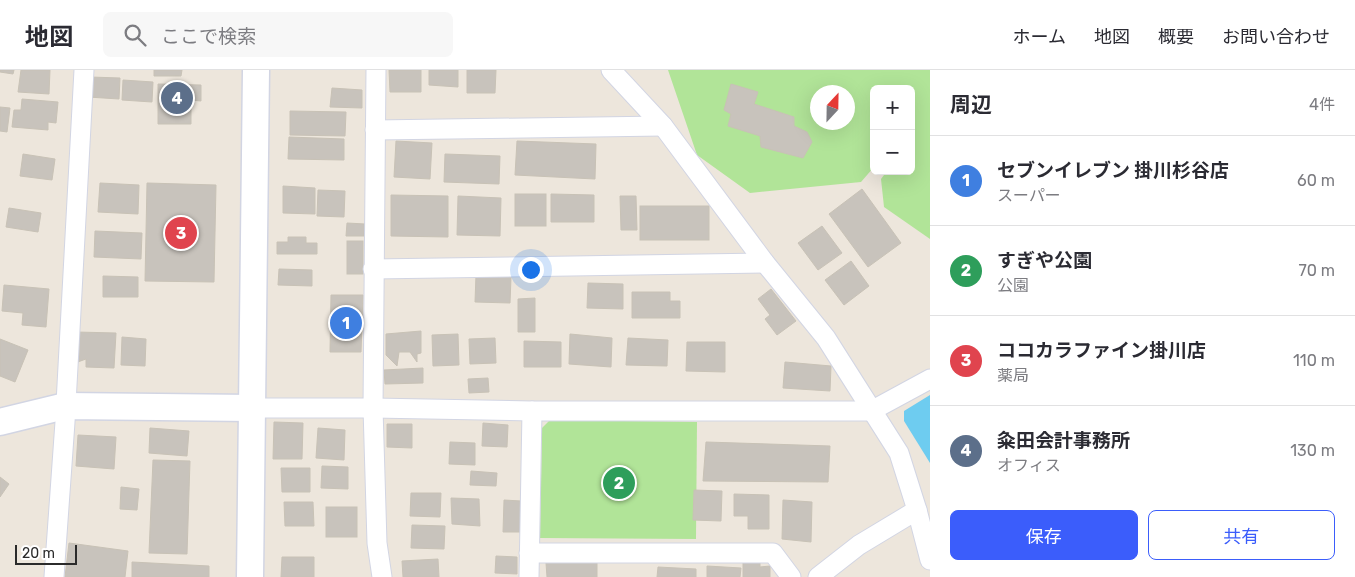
<!DOCTYPE html>
<html lang="ja">
<head>
<meta charset="utf-8">
<style>
	:root { --surface:#fff; --page:#f7f7f7; --text:#2b2b33; --muted:#7c7c81; --line:#e1e1e2; --accent:#3b5dfb }
	body { margin:0; font-family:Rubik,"Noto Sans JP",sans-serif; background:var(--page); color:var(--text) }
	.controls { position:absolute; right:15px; top:15px; display:grid; overflow:hidden; border-radius:8px; box-shadow:0 5px 20px #0002 }
	.controls button { width:45px; height:45px; display:grid; place-items:center; padding:0; border:0; border-bottom:1px solid var(--line); background:var(--surface); color:var(--text); font:25px sans-serif }
	.compass { position:absolute; left:810px; top:15px; width:45px; height:45px; border-radius:50%; background:var(--surface); box-shadow:0 5px 20px #0002; rotate:22deg }
	.scale { position:absolute; left:15px; bottom:12px; width:62px; box-sizing:border-box; padding-left:5px; border:2px solid #2b2b2b; border-top:0; font-size:14px; line-height:18px; white-space:nowrap; color:#2b2b2b; -webkit-text-stroke:4px #fff; paint-order:stroke }
	.you { position:absolute; left:530px; top:199px; width:18px; height:18px; margin:-12px; border:4px solid #fff; border-radius:50%; background:#1a73e8; box-shadow:0 0 0 8px #1a73e833 }
	.badge { display:grid; place-items:center; width:32px; height:32px; border-radius:50%; background:var(--accent); color:#fff; font-size:16px; font-weight:700 }
	.pin { position:absolute; translate:-50% -50%; border:2px solid #fff; box-shadow:0 1px 5px #0006 }
	.list { margin:0; padding:0; list-style:none }
	h2 { display:flex; justify-content:space-between; align-items:center; height:65px; margin:0; padding:0 20px; font-size:21px }
	h2 small { font-size:16px; font-weight:400; color:var(--muted) }
	.list li { display:grid; grid-template-columns:32px 1fr auto; gap:15px; align-items:center; box-sizing:border-box; height:90px; padding:0 20px; border-top:1px solid var(--line) }
	.list b { display:block; font-size:19px; white-space:nowrap }
	.list p { margin:0; font-size:16px; white-space:nowrap; color:var(--muted) }
	.list em { font-size:16px; font-style:normal; color:var(--muted) }
	.actions { display:flex; gap:10px; padding:15px 20px }
	.actions a { flex:1; padding:11px 0; border:1px solid var(--accent); border-radius:8px; text-align:center; font-size:18px; color:var(--accent) }
	.actions .main { background:var(--accent); color:#fff }
	.icon { flex:none; width:28px; height:28px; fill:none; stroke:currentColor; stroke-width:2; stroke-linecap:round; stroke-linejoin:round }
	.map { position:relative; flex:none; width:930px; height:507px; overflow:hidden }
	header { display:flex; align-items:center; gap:30px; box-sizing:border-box; height:70px; padding:0 25px; background:var(--surface); border-bottom:1px solid var(--line) }
	header strong { font-size:24px }
	nav { display:flex; gap:28px; margin-inline-start:auto; font-size:18px }
	.search { width:350px; height:45px; background:var(--page); display:flex; align-items:center; gap:12px; box-sizing:border-box; padding:0 18px; border-radius:8px; color:var(--muted); font-size:19px }
	main { display:flex }
	aside { flex:1; background:var(--surface) }
	.map>svg:first-child { display:block }
	.green { fill:#b1e498; fill-rule:evenodd }
	.water { fill:#6eccf0 }
	.building { fill:#c8c3bc; stroke:#c8c2b6 }
	.lines { fill:none; stroke-linecap:round; stroke-linejoin:round }
	.street-casing { stroke:#d2d5e3; stroke-width:21 }
	.secondary-casing { stroke:#d2d5e3; stroke-width:29 }
	.street { stroke:#fff; stroke-width:19 }
	.secondary { stroke:#fff; stroke-width:26 }
</style>
</head>
<body>
<header>
<strong>地図</strong>
<div class="search"><svg class="icon" aria-label="search" viewBox="0 0 24 24"><circle cx="10" cy="10" r="6"/><path d="M15 15l6 6"/></svg>ここで検索</div>
<nav><a>ホーム</a><a>地図</a><a>概要</a><a>お問い合わせ</a></nav>
</header>
<main>
<div class="map">
<svg width="930" height="507" viewBox="0 0 930 507">
	<rect width="100%" height="100%" fill="#ede6dc"/>
	<!-- green -->
	<g class="green">
		<path d="M668 0H930V169L884 137 881 109 887 101H911V19H874V97L861 112 750 123 697 85ZM818 22H848V52H818Z"/>
		<polygon points="550,350 697,352 696,469 540,468 542,358"/>
	</g>
	<!-- water -->
	<polygon class="water" points="930,325 930,393 904,351 904,341"/>
	<!-- building -->
	<g class="building">
		<polygon points="0,0 14,0 13,4 0,2"/>
		<polygon points="21,0 50,0 49,24 18,22"/>
		<polygon points="154,0 182,0 181,6 154,6"/>
		<polygon points="389,0 421,0 421,22 390,22"/>
		<polygon points="429,0 458,0 458,17 429,15"/>
		<polygon points="467,0 496,0 495,23 467,23"/>
		<polygon points="90,7 120,8 119,29 88,27"/>
		<polygon points="123,10 153,12 152,32 122,30"/>
		<polygon points="158,14 201,15 201,31 191,30 191,54 158,54"/>
		<polygon points="731,14 758,22 754,34 794,47 794,56 807,62 812,72 803,88 761,77 760,66 728,56 731,44 724,40"/>
		<polygon points="332,18 362,20 362,38 330,37"/>
		<polygon points="22,29 58,32 56,53 48,52 48,60 12,57 14,40 21,40"/>
		<polygon points="0,37 10,38 7,62 0,61"/>
		<polygon points="290,41 346,42 345,66 290,65"/>
		<polygon points="289,67 344,69 344,90 288,89"/>
		<polygon points="396,71 432,73 430,109 394,107"/>
		<polygon points="517,71 596,74 595,109 515,105"/>
		<polygon points="23,84 55,89 52,110 20,106"/>
		<polygon points="445,84 500,86 499,114 444,112"/>
		<polygon points="100,113 139,115 138,144 98,142"/>
		<polygon points="147,113 216,115 214,212 145,211"/>
		<polygon points="283,116 315,118 315,144 283,143"/>
		<polygon points="862,119 901,173 868,197 829,144"/>
		<polygon points="318,120 345,121 344,147 317,146"/>
		<rect x="515" y="124" width="31" height="32"/>
		<polygon points="551,124 594,125 594,152 551,152"/>
		<polygon points="391,125 448,126 448,167 391,166"/>
		<polygon points="458,126 501,128 500,166 457,165"/>
		<polygon points="620,126 636,126 637,160 621,160"/>
		<rect x="640" y="136" width="69" height="34"/>
		<polygon points="9,138 41,143 38,162 6,157"/>
		<polygon points="347,153 365,154 364,166 346,166"/>
		<polygon points="822,156 842,183 818,200 798,173"/>
		<polygon points="95,161 142,163 141,189 94,187"/>
		<polygon points="288,167 306,167 306,173 317,173 317,184 277,184 277,172 288,172"/>
		<rect x="347" y="171" width="16" height="33"/>
		<polygon points="851,191 869,216 844,235 825,210"/>
		<polygon points="279,199 312,200 312,216 278,215"/>
		<polygon points="476,205 511,207 510,233 475,232"/>
		<polygon points="103,206 138,207 138,227 103,227"/>
		<polygon points="588,213 623,214 623,239 587,238"/>
		<polygon points="4,215 49,219 46,257 22,255 23,243 2,241"/>
		<polygon points="771,219 796,251 777,265 765,249 770,245 758,229"/>
		<polygon points="632,222 670,222 670,231 680,231 680,248 632,248"/>
		<polygon points="331,225 363,225 361,282 330,282"/>
		<polygon points="535,228 535,262 518,262 518,229"/>
		<polygon points="421,261 421,283 417,284 417,292 410,282 399,282 397,296 386,285 386,264"/>
		<polygon points="76,262 116,263 114,298 86,297 86,289 75,293"/>
		<polygon points="458,264 459,295 433,296 432,265"/>
		<polygon points="570,264 612,268 611,297 569,294"/>
		<polygon points="122,267 146,269 145,296 121,295"/>
		<polygon points="495,268 496,293 470,294 469,269"/>
		<polygon points="628,268 668,270 667,296 626,295"/>
		<polygon points="0,269 28,280 15,312 0,306"/>
		<polygon points="524,271 561,272 561,297 524,297"/>
		<polygon points="687,272 725,272 725,302 686,301"/>
		<polygon points="785,292 831,296 830,321 783,318"/>
		<polygon points="423,298 423,313 385,314 384,300"/>
		<polygon points="488,308 489,322 469,323 468,309"/>
		<polygon points="274,352 303,353 302,389 273,389"/>
		<polygon points="483,353 508,355 507,377 482,376"/>
		<polygon points="387,354 412,354 412,378 387,377"/>
		<polygon points="150,358 189,361 187,386 149,383"/>
		<polygon points="318,358 345,360 344,390 316,388"/>
		<polygon points="78,365 116,367 114,399 76,396"/>
		<polygon points="450,372 475,373 475,395 449,394"/>
		<polygon points="706,372 830,376 828,412 703,411"/>
		<polygon points="153,390 190,391 187,484 149,483"/>
		<polygon points="322,396 348,397 348,419 321,418"/>
		<polygon points="281,398 310,398 310,422 282,422"/>
		<polygon points="471,401 497,403 496,416 470,415"/>
		<polygon points="0,407 9,414 0,427"/>
		<polygon points="121,417 139,419 137,440 120,439"/>
		<polygon points="694,420 722,421 721,451 693,450"/>
		<polygon points="411,423 441,423 440,447 410,446"/>
		<polygon points="734,424 769,425 769,459 748,459 748,446 734,446"/>
		<polygon points="451,428 479,429 480,456 452,454"/>
		<polygon points="504,430 521,431 520,462 503,462"/>
		<polygon points="783,430 812,432 811,472 782,469"/>
		<polygon points="284,432 313,432 314,456 285,456"/>
		<rect x="326" y="437" width="31" height="30"/>
		<polygon points="412,455 445,456 444,479 411,478"/>
		<polygon points="69,473 128,481 125,507 65,507"/>
		<polygon points="496,486 517,487 517,504 495,503"/>
		<polygon points="282,487 314,487 314,507 281,507"/>
		<polygon points="438,489 439,507 403,507 402,491"/>
		<polygon points="760,489 760,497 770,496 770,507 743,507 743,490"/>
		<polygon points="132,492 209,496 209,507 132,507"/>
		<polygon points="546,493 597,493 597,507 547,507"/>
		<polygon points="707,496 741,498 740,507 707,507"/>
		<polygon points="658,497 696,499 696,507 657,507"/>
	</g>
	<g class="lines">
		<defs>
			<g id="street">
				<polyline points="376,0 373,338 377,473 382,507"/>
				<polyline points="611,0 663,56 765,193 826,268 899,383 917,440 859,475 818,507"/>
				<polyline points="375,60 663,56"/>
				<polyline points="373,199 765,193"/>
				<polyline points="252,338 373,338 532,341 871,341 930,309"/>
				<polyline points="917,440 930,490"/>
				<polyline points="529,483 773,483 791,507"/>
				<polyline points="54,507 65,352 84,0"/>
				<polyline points="529,507 532,341"/>
			</g>
			<g id="secondary">
				<polyline points="0,352 65,336 252,338"/>
				<polyline points="250,507 256,0"/>
			</g>
		</defs>
		<!-- street casing -->
		<use href="#street" class="street-casing"/>
		<!-- secondary casing -->
		<use href="#secondary" class="secondary-casing"/>
		<!-- street -->
		<use href="#street" class="street"/>
		<!-- secondary -->
		<use href="#secondary" class="secondary"/>
	</g>
</svg>
<div class="controls">
<button>+</button>
<button>−</button>
</div>
<svg class="compass" viewBox="-18 -18 36 36"><path d="M0-13l5 13h-10z" fill="#e53935"/><path d="M0 13l5-13h-10z" fill="#7c7c81"/></svg>
<div class="scale">20 m</div>
<div class="you"></div>
<div class="pin badge" style="left:346px;top:253px;background:#3f7fe0">1</div>
<div class="pin badge" style="left:619px;top:413px;background:#2e9e5b">2</div>
<div class="pin badge" style="left:181px;top:163px;background:#e0444e">3</div>
<div class="pin badge" style="left:177px;top:28px;background:#5c6f8a">4</div>
</div>
<aside>
<h2>周辺<small>4件</small></h2>
<ul class="list">
<li><span class="badge" style="background:#3f7fe0">1</span><div><b>セブンイレブン 掛川杉谷店</b><p>スーパー</p></div><em>60 m</em></li>
<li><span class="badge" style="background:#2e9e5b">2</span><div><b>すぎや公園</b><p>公園</p></div><em>70 m</em></li>
<li><span class="badge" style="background:#e0444e">3</span><div><b>ココカラファイン掛川店</b><p>薬局</p></div><em>110 m</em></li>
<li><span class="badge" style="background:#5c6f8a">4</span><div><b>粂田会計事務所</b><p>オフィス</p></div><em>130 m</em></li>
</ul>
<div class="actions"><a class="main">保存</a><a>共有</a></div>
</aside>
</main>
</body>
</html>
